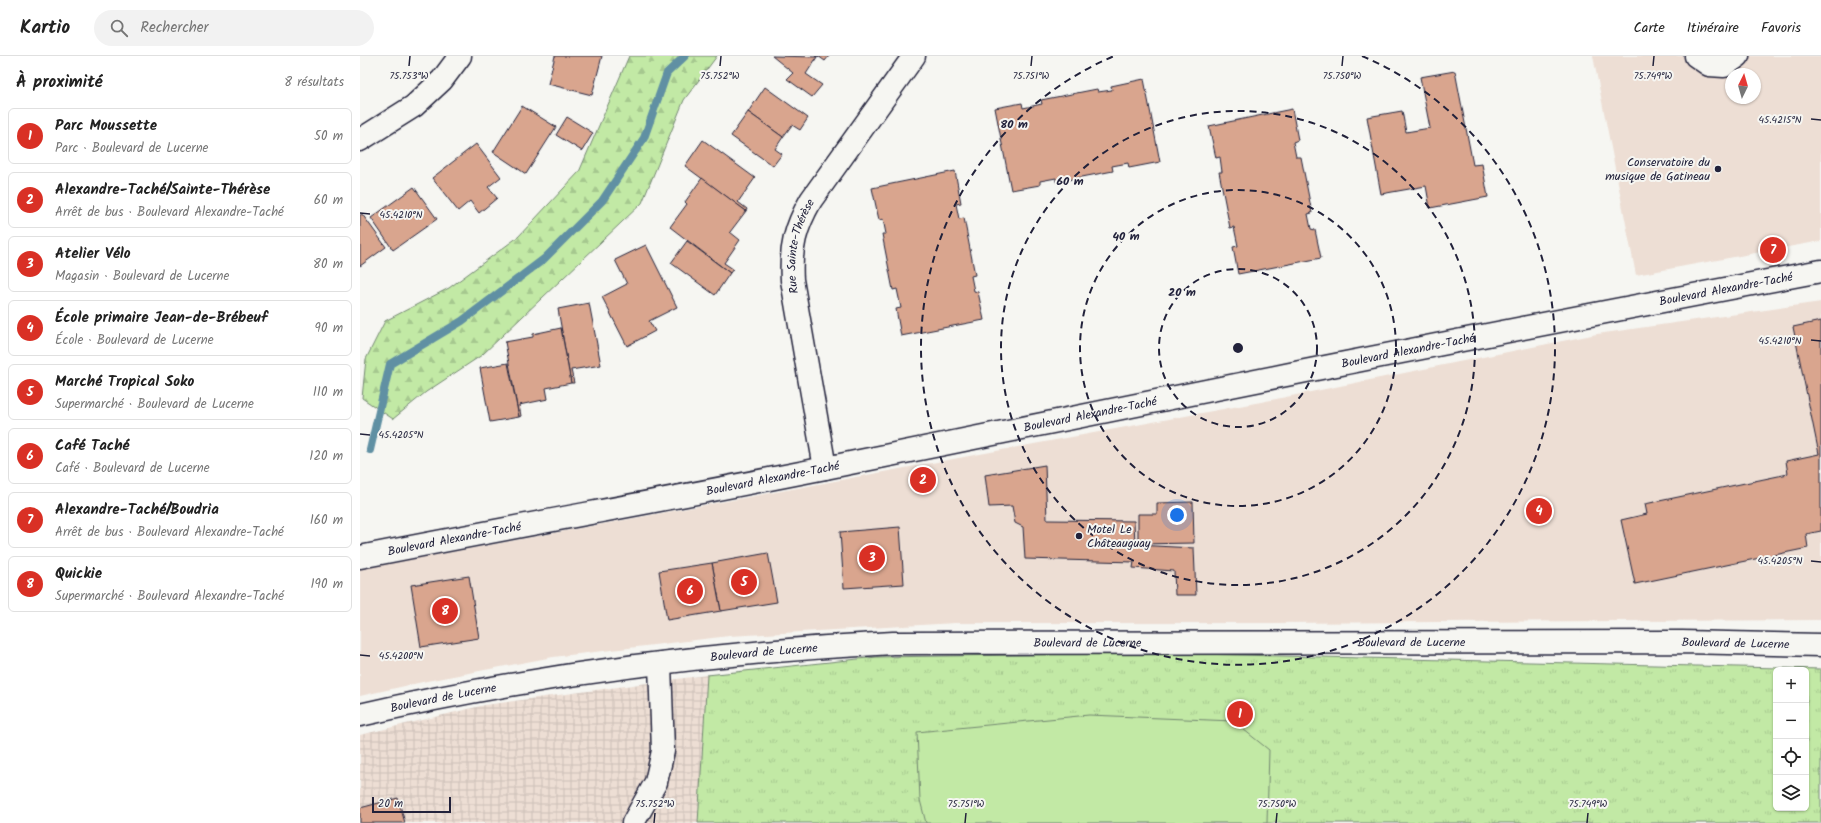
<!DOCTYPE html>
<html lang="fr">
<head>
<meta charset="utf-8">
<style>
	:root { --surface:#fff; --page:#f2f2f2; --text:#222; --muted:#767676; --line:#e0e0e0; --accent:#d93025 }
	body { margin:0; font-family:Kalam,sans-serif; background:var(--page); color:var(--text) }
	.controls { position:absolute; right:12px; bottom:12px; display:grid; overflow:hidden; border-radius:6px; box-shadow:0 1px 3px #0004 }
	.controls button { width:36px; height:36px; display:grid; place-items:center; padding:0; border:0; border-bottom:1px solid var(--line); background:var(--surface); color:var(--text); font:20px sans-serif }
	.compass { position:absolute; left:1365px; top:12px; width:36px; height:36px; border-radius:50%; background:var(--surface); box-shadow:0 1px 3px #0004; rotate:5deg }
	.scale { position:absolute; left:12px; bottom:10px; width:79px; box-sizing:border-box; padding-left:4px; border:2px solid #22223b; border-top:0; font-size:11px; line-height:14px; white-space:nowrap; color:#22223b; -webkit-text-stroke:3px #f6f6f2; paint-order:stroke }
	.you { position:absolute; left:817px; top:459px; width:14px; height:14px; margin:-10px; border:3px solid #fff; border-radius:50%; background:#1a73e8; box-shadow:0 0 0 6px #1a73e833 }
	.badge { display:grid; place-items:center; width:26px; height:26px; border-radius:50%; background:var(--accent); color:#fff; font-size:13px; font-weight:700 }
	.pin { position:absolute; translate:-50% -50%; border:2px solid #fff; box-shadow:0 1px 4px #0006 }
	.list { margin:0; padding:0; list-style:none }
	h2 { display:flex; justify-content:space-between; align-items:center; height:52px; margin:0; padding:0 16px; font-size:17px }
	h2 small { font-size:13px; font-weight:400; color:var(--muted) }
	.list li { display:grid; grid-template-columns:26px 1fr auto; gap:12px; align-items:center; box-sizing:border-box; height:56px; margin:0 8px 8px; padding:0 8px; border:1px solid var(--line); border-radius:6px }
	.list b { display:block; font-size:15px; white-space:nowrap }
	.list p { margin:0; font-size:13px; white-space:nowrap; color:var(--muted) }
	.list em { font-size:13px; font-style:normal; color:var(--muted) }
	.icon { flex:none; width:22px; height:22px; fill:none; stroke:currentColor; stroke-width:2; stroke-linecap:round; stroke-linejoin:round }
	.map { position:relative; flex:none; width:1461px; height:767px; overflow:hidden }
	header { display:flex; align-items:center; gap:24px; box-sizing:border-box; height:56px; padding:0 20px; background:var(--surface); border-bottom:1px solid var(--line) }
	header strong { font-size:19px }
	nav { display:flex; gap:22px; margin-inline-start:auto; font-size:14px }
	.search { width:280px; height:36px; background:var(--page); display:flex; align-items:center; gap:10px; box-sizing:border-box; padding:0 14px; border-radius:22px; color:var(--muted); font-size:15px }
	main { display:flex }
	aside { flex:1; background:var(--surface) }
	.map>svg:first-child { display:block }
	.built { fill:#edded4; fill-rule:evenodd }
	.industrial { fill:url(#industrial-grid) }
	.forest { fill:url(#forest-firs); stroke:#728670 }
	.park { fill:url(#park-tufts); stroke:#728670; fill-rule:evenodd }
	.pitch { fill:#c2e9a5; stroke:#728670 }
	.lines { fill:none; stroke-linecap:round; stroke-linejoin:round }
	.stream { stroke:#6190a3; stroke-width:8 }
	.building { fill:#d9a58e; stroke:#22223b }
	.minor-casing { stroke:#22223b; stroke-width:25 }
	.major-casing { stroke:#22223b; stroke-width:25 }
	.minor { stroke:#f6f6f2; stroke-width:22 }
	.major { stroke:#f6f6f2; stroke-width:22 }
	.ticks { fill:none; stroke:#22223b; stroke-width:1.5 }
	.ring { fill:none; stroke:#22223b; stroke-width:2; stroke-dasharray:7 5 }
	.poi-dot { fill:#22223b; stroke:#f6f6f2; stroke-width:1.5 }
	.labels { text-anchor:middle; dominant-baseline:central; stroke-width:4; stroke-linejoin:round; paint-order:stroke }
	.poi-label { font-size:12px; fill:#22223b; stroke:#f6f6f2; text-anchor:end }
	.street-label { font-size:12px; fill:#22223b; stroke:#f6f6f2 }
	.ticks-label { font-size:10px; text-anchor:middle; fill:#22223b; stroke:#f6f6f2; stroke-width:4; stroke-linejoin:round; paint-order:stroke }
	.centre { fill:#22223b; stroke:#f6f6f2; stroke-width:2 }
	.ring-label { font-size:12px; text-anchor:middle; font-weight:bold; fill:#22223b; stroke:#f6f6f2; stroke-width:4; stroke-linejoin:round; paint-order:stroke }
</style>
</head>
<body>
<header>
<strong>Kartio</strong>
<div class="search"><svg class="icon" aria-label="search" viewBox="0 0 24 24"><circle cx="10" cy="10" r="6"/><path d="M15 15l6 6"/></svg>Rechercher</div>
<nav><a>Carte</a><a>Itinéraire</a><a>Favoris</a></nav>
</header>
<main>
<aside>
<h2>À proximité<small>8 résultats</small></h2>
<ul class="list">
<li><span class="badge">1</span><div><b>Parc Moussette</b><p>Parc · Boulevard de Lucerne</p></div><em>50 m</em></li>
<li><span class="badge">2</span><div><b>Alexandre-Taché/Sainte-Thérèse</b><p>Arrêt de bus · Boulevard Alexandre-Taché</p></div><em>60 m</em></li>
<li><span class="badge">3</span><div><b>Atelier Vélo</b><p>Magasin · Boulevard de Lucerne</p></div><em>80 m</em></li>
<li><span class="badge">4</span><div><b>École primaire Jean-de-Brébeuf</b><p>École · Boulevard de Lucerne</p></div><em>90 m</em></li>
<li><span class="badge">5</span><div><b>Marché Tropical Soko</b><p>Supermarché · Boulevard de Lucerne</p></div><em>110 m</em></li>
<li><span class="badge">6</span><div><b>Café Taché</b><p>Café · Boulevard de Lucerne</p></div><em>120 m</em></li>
<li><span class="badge">7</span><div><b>Alexandre-Taché/Boudria</b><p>Arrêt de bus · Boulevard Alexandre-Taché</p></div><em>160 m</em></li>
<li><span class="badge">8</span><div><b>Quickie</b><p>Supermarché · Boulevard Alexandre-Taché</p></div><em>190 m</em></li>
</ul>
</aside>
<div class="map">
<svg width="1461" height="767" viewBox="0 0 1461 767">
	<defs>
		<pattern id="industrial-grid" width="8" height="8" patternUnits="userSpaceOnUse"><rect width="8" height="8" fill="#edded4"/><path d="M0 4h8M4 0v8" fill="none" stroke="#cbbeb7"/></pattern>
		<pattern id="forest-firs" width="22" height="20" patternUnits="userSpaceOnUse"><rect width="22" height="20" fill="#c2e9a5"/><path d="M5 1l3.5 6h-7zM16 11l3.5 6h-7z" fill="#a6c88f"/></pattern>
		<pattern id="park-tufts" width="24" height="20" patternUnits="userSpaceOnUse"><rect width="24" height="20" fill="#c2e9a5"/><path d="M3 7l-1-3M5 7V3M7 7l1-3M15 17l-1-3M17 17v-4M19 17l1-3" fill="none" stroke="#a6c88f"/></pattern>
	</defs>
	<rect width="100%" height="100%" fill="#f6f6f2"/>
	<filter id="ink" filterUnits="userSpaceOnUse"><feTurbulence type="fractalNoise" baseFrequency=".025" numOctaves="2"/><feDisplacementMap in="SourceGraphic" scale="8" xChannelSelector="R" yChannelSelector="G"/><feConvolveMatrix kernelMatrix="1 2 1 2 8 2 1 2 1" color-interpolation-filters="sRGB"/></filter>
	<g filter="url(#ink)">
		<!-- built -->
		<g class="built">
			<path d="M1233 0H1461V185L1276 219ZM1371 18H1395V42H1371Z"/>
			<polygon points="1461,246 1461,564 894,567 595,567 369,580 193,601 67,625 0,640 0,513 901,346 1237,278"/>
		</g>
		<!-- industrial -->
		<polygon class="industrial" points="347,619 338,767 0,767 0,679 125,649"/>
		<!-- forest -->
		<polygon class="forest" points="269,0 357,0 324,44 282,147 122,299 66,336 33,363 2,342 6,303 25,265 89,232 158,181 219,116"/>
		<!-- park -->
		<path class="park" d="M794 597 1461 613V767H338L347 619 517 601ZM1416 614H1446V752H1416Z"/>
		<!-- pitch -->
		<polygon class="pitch" points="729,659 873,665 909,694 907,767 566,767 560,744 557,676"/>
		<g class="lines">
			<!-- stream -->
			<polyline class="stream" points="10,394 30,308 102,265 184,203 242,145 284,82 307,17 325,0"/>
		</g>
		<!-- building -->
		<g class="building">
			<polygon points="195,0 242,0 232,39 188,28"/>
			<polygon points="412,0 457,1 446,18 462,29 452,41 427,23 433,17"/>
			<polygon points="455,0 469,0 465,5 458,0"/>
			<polygon points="1095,15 1113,109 1122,108 1128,141 1070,152 1066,130 1021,138 1007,61 1042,55 1046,76 1070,72 1060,21"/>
			<polygon points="784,23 800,106 769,112 768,107 752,110 753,115 696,126 696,122 680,125 680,129 651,134 635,52 662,47 663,52 682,48 681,44 737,33 738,36 752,34 751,30"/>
			<polygon points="405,31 448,62 440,74 432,69 423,81 388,56"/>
			<polygon points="162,50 196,71 166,118 133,96"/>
			<polygon points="932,53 938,84 933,86 936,101 941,101 952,157 948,158 951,173 955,174 961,202 878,218 873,191 878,190 874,171 870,172 859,116 862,116 860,101 856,102 849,70"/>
			<polygon points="388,56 423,81 415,93 422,98 413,110 371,80"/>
			<polygon points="207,61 233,77 222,95 196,79"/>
			<polygon points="343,84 395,122 378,146 387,153 386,155 325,110"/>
			<polygon points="116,88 141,121 128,131 137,142 119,157 110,145 98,155 72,122"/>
			<polygon points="595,115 601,147 596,148 599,163 604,162 615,219 611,220 614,235 618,236 624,264 541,280 536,253 541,252 537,233 533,234 522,178 526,178 523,163 519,164 512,132"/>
			<polygon points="342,122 386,155 370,176 380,184 364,207 373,213 370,217 310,171 327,148 325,146"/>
			<polygon points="54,131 77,163 33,194 11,162"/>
			<polygon points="2,158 26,191 0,210 0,159"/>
			<polygon points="327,185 370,217 355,239 311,207"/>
			<polygon points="286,189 317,251 289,265 295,275 267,290 242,241 267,228 255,204"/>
			<polygon points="229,247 241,309 211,314 214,327 211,327 198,253"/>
			<polygon points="1461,265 1461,475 1446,478 1448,492 1275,528 1261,464 1287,458 1285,448 1428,418 1426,405 1459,398 1433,271"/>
			<polygon points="201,272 211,327 186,332 188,343 159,349 161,360 159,361 145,286 173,281 173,278"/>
			<polygon points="148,307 159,361 130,366 120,312"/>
			<polygon points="685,409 687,464 774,465 775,489 834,492 836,539 815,539 814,515 773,512 774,506 665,503 663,471 655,467 652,450 629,451 625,419"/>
			<polygon points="833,446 834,487 778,488 778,458 797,458 797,447"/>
			<polygon points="540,471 544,528 484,532 480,476"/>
			<polygon points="408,497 417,546 361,555 352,507"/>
			<polygon points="352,507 361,555 307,564 299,515"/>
			<polygon points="109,520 119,582 61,591 51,529"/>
			<polygon points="38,742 45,767 0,767 0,752"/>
		</g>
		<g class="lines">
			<defs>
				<g id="minor">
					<polyline points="1336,0 1349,9 1364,10 1378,0"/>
					<polyline points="0,84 54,50 82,24 100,0"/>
					<path id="s1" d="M465 412 432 224C430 192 435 172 451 144L554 0"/>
					<path id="s2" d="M0 659C174 619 355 596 533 587L1322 586 1461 589"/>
					<polyline points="273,767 296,726 303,695 300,608"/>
				</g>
				<g id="major">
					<path id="s3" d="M0 501C166 468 334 439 500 405 820 340 1140 275 1461 215"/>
				</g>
			</defs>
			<!-- minor casing -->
			<use href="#minor" class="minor-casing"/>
			<!-- major casing -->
			<use href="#major" class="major-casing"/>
			<!-- minor -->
			<use href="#minor" class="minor"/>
			<!-- major -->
			<use href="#major" class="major"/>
		</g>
	</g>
	<!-- ticks -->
	<path class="ticks" d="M49 10 50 0M360 10 361 0M671 10 672 0M982 10 983 0M1293 10 1294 0M1451 63 1461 64M0 157 10 158M1451 284 1461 285M0 378 10 379M1451 505 1461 506M0 599 10 600M294 767 295 757M605 767 606 757M916 767 917 757M1227 767 1228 757"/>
	<!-- distance rings -->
	<g class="ring">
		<circle cx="878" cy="292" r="79"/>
		<circle cx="878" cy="292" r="158"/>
		<circle cx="878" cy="292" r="237"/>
		<path d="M1002 0A317 317 0 1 1 754 0"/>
	</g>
	<!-- markers -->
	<g class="poi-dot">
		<circle cx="1358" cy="113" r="4"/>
		<circle cx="719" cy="480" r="4"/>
	</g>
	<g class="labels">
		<!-- poi labels -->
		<g class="poi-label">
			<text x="1350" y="106">Conservatoire du<tspan x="1350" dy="14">musique de Gatineau</tspan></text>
			<text x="727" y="473" text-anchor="start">Motel Le<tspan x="727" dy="14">Châteauguay</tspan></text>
		</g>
		<!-- street labels -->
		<g class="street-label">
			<text stroke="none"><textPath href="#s1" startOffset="226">Rue Sainte-Thérèse</textPath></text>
			<text stroke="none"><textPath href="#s3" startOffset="1392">Boulevard Alexandre-Taché</textPath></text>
			<text stroke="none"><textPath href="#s3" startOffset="1068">Boulevard Alexandre-Taché</textPath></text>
			<text stroke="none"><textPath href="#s3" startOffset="744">Boulevard Alexandre-Taché</textPath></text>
			<text stroke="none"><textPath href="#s3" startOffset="420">Boulevard Alexandre-Taché</textPath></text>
			<text stroke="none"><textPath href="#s3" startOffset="96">Boulevard Alexandre-Taché</textPath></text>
			<text stroke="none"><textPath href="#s2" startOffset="733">Boulevard de Lucerne</textPath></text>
			<text stroke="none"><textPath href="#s2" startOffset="1057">Boulevard de Lucerne</textPath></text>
			<text stroke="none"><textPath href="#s2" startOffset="1381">Boulevard de Lucerne</textPath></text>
			<text stroke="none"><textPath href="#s2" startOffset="409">Boulevard de Lucerne</textPath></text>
			<text stroke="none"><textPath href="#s2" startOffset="85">Boulevard de Lucerne</textPath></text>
		</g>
	</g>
	<g class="ticks-label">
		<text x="49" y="23">75.753°W</text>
		<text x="360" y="23">75.752°W</text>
		<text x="671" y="23">75.751°W</text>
		<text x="982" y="23">75.750°W</text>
		<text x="1293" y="23">75.749°W</text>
		<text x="1420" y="67">45.4215°N</text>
		<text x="41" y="162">45.4210°N</text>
		<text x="1420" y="288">45.4210°N</text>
		<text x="41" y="382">45.4205°N</text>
		<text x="1420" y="508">45.4205°N</text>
		<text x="41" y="603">45.4200°N</text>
		<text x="295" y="751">75.752°W</text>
		<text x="606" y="751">75.751°W</text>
		<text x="917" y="751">75.750°W</text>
		<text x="1228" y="751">75.749°W</text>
	</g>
	<circle cx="878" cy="292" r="6" class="centre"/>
	<g class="ring-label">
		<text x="654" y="72">80 m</text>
		<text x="710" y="129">60 m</text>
		<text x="766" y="184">40 m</text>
		<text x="822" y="240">20 m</text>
	</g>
</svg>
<div class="controls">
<button>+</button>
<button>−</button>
<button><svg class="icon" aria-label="locate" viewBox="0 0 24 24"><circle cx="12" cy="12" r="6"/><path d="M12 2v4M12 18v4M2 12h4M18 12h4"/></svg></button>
<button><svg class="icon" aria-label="layers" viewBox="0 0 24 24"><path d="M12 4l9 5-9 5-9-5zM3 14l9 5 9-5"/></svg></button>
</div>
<svg class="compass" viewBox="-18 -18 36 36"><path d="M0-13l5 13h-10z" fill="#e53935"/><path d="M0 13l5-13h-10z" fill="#767676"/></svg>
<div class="scale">20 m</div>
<div class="you"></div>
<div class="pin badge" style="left:880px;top:658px">1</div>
<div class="pin badge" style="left:563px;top:424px">2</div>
<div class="pin badge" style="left:512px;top:502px">3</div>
<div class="pin badge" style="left:1179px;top:455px">4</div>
<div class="pin badge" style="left:384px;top:526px">5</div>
<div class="pin badge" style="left:330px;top:535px">6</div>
<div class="pin badge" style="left:1413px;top:194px">7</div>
<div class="pin badge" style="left:85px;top:555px">8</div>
</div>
</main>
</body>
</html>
